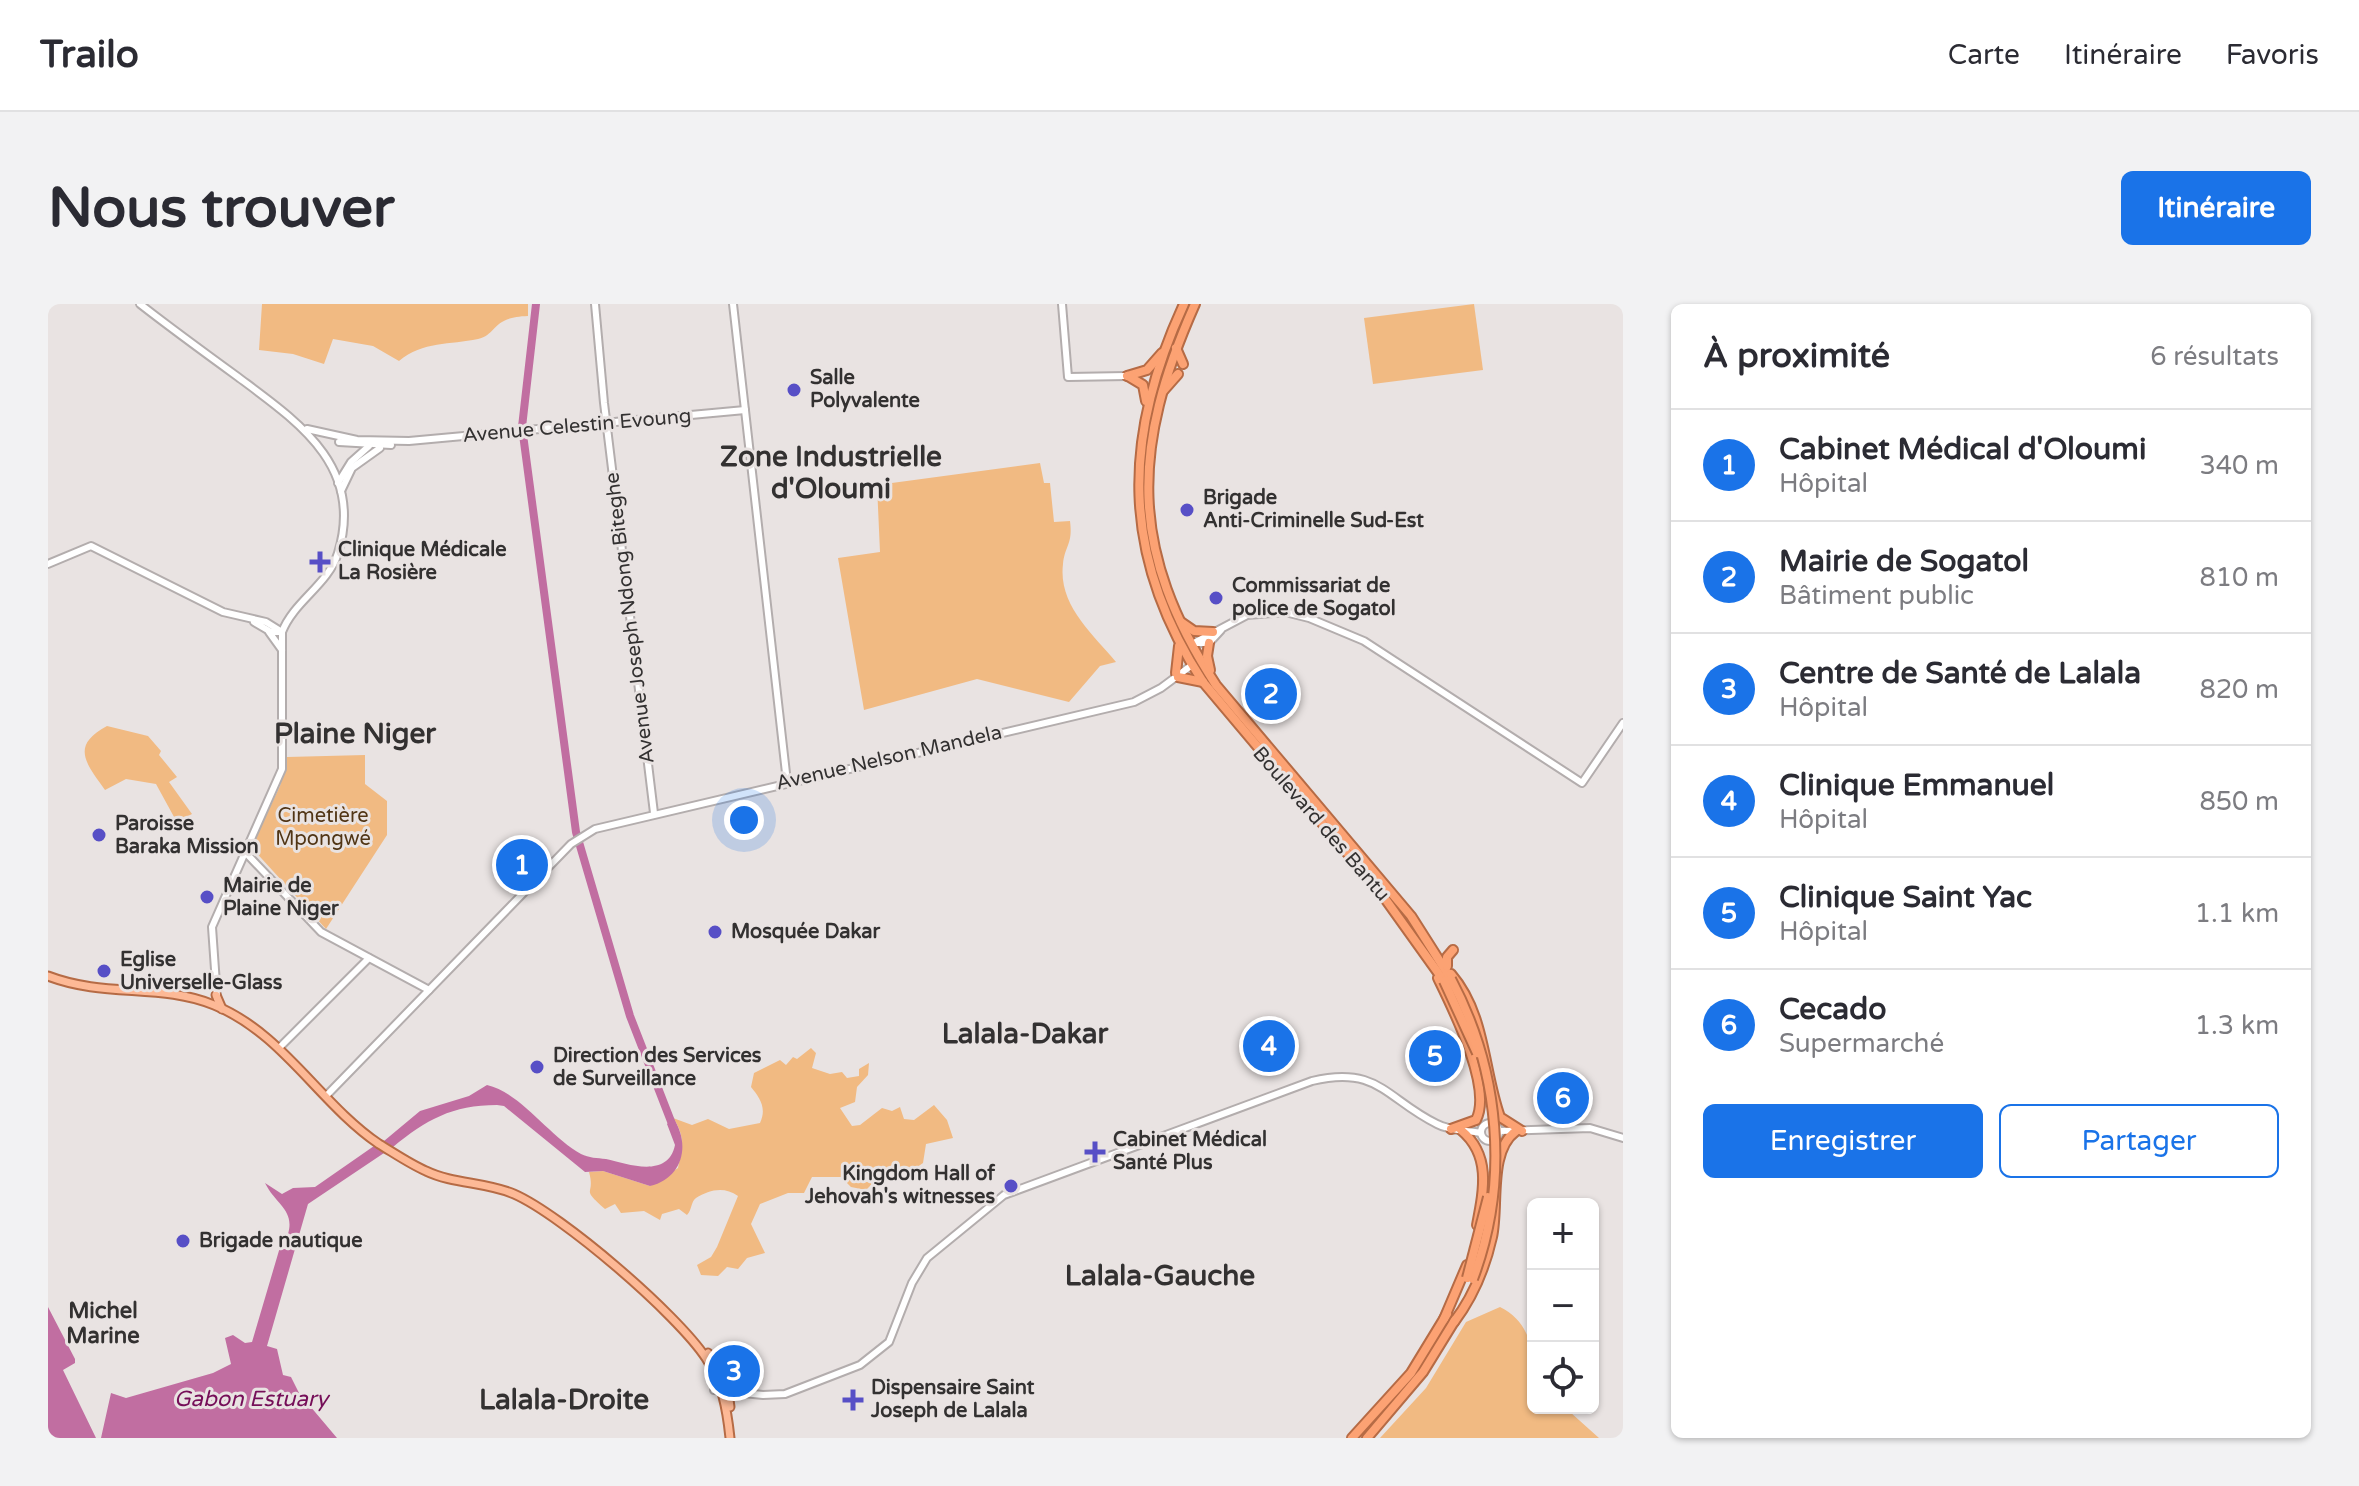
<!DOCTYPE html>
<html lang="fr">
<head>
<meta charset="utf-8">
<style>
	:root { --surface:#fff; --page:#f2f2f3; --text:#2b2b33; --muted:#7c7c81; --line:#e1e1e2; --accent:#1a73e8 }
	body { margin:0; font-family:"Varela Round",sans-serif; background:var(--page); color:var(--text) }
	.controls { position:absolute; right:24px; bottom:24px; display:grid; overflow:hidden; border-radius:12px; box-shadow:0 2px 6px #0004 }
	.controls button { width:72px; height:72px; display:grid; place-items:center; padding:0; border:0; border-bottom:2px solid var(--line); background:var(--surface); color:var(--text); font:40px sans-serif }
	.you { position:absolute; left:696px; top:516px; width:28px; height:28px; margin:-20px; border:6px solid #fff; border-radius:50%; background:#1a73e8; box-shadow:0 0 0 12px #1a73e833 }
	.badge { display:grid; place-items:center; width:52px; height:52px; border-radius:50%; background:var(--accent); color:#fff; font-size:26px; font-weight:700 }
	.pin { position:absolute; translate:-50% -50%; border:4px solid #fff; box-shadow:0 2px 8px #0006 }
	.list { margin:0; padding:0; list-style:none }
	h2 { display:flex; justify-content:space-between; align-items:center; height:104px; margin:0; padding:0 32px; font-size:34px }
	h2 small { font-size:26px; font-weight:400; color:var(--muted) }
	.list li { display:grid; grid-template-columns:52px 1fr auto; gap:24px; align-items:center; box-sizing:border-box; height:112px; padding:0 32px; border-top:2px solid var(--line) }
	.list b { display:block; font-size:30px; white-space:nowrap }
	.list p { margin:0; font-size:26px; white-space:nowrap; color:var(--muted) }
	.list em { font-size:26px; font-style:normal; color:var(--muted) }
	.actions { display:flex; gap:16px; padding:24px 32px }
	.actions a { flex:1; padding:18px 0; border:2px solid var(--accent); border-radius:12px; text-align:center; font-size:28px; color:var(--accent) }
	.actions .main { background:var(--accent); color:#fff }
	.icon { flex:none; width:44px; height:44px; fill:none; stroke:currentColor; stroke-width:2; stroke-linecap:round; stroke-linejoin:round }
	.map { position:relative; flex:none; width:1575px; height:1134px; overflow:hidden; border-radius:12px }
	header { display:flex; align-items:center; gap:48px; box-sizing:border-box; height:112px; padding:0 40px; background:var(--surface); border-bottom:2px solid var(--line) }
	header strong { font-size:38px }
	nav { display:flex; gap:44px; margin-inline-start:auto; font-size:28px }
	.intro { display:flex; align-items:center; justify-content:space-between; box-sizing:border-box; height:192px; padding:0 48px }
	h1 { margin:0; font-size:56px }
	.button { padding:20px 36px; border-radius:12px; background:var(--accent); color:#fff; font-size:28px; font-weight:700 }
	main { display:flex; gap:48px; padding:0 48px }
	aside { flex:1; background:var(--surface); border-radius:12px; box-shadow:0 2px 6px #0004 }
	.map>svg:first-child { display:block }
	.green { fill:#f1ba82 }
	.water { fill:#c16ea1 }
	.lines { fill:none; stroke-linecap:round; stroke-linejoin:round }
	.river { stroke:#c16ea1; stroke-width:8 }
	.tertiary-casing { stroke:#b3adad; stroke-width:10 }
	.secondary-casing { stroke:#b3adad; stroke-width:10 }
	.primary-casing { stroke:#b66b45; stroke-width:11 }
	.trunk-casing { stroke:#b66b45; stroke-width:12 }
	.tertiary { stroke:#fff; stroke-width:6 }
	.secondary { stroke:#fff; stroke-width:6 }
	.primary { stroke:#fdb996; stroke-width:7 }
	.trunk { stroke:#fca273; stroke-width:8 }
	.trunk-bridge-casing { stroke:#b66b45; stroke-width:12; stroke-linecap:butt }
	.trunk-bridge { stroke:#fca273; stroke-width:8 }
	.poi-dot { fill:#574fc6; stroke:#e9e3e2; stroke-width:3 }
	.labels { text-anchor:middle; dominant-baseline:central; stroke-width:6; stroke-linejoin:round; paint-order:stroke }
	.poi-label { font-size:20px; font-weight:bold; fill:#333131; stroke:#e9e3e2; text-anchor:start }
	.street-label { font-size:20px; fill:#333131; stroke:#e9e3e2 }
	.park-label { font-size:20px; fill:#513515; stroke:#e9e3e2 }
	.neighbourhood-label { font-size:22px; font-weight:bold; fill:#333131; stroke:#e9e3e2 }
	.water-label { font-size:22px; font-style:italic; fill:#750e58; stroke:#e9e3e2 }
	.district-label { font-size:28px; font-weight:bold; fill:#333131; stroke:#e9e3e2 }
</style>
</head>
<body>
<header>
<strong>Trailo</strong>
<nav><a>Carte</a><a>Itinéraire</a><a>Favoris</a></nav>
</header>
<div class="intro"><h1>Nous trouver</h1><a class="button">Itinéraire</a></div>
<main>
<div class="map">
<svg width="1575" height="1134" viewBox="0 0 1575 1134">
	<rect width="100%" height="100%" fill="#e9e3e2"/>
	<!-- green -->
	<g class="green">
		<path d="M214 0H480V12C443 13 450 30 430 35 402 41 375 37 351 57L325 42 285 35 276 60 245 50 211 46Z"/>
		<polygon points="1426,0 1435,66 1325,80 1316,14"/>
		<path d="M992 159 996 179H1002L1006 218 1022 217C1025 241 1017 241 1015 260 1010 301 1044 329 1068 358L1052 362 1021 398 929 375 816 406 790 254 832 248 829 181Z"/>
		<path d="M59 422 100 432 113 447 111 451 129 473 121 478 144 510 134 515 131 522 108 480 78 475 57 486C38 459 22 442 59 422Z"/>
		<polygon points="317,451 317,480 339,497 339,531 278,625 203,543 232,482 239,453"/>
		<path d="M763 744 768 749 764 764 782 770 794 768 799 774 811 772V765L821 759 820 771 809 783 807 798 792 804 804 822 812 821 834 804 844 807 852 803 856 815 866 816 886 801 899 816 905 834 878 840 875 859C862 868 853 876 837 867L818 886 803 883 793 873H764L756 889H740L712 900 703 920 717 949 699 954 690 965 679 963 670 972 653 971 649 961 663 953 669 943 690 892C676 882 661 886 648 894 643 897 644 906 639 911L631 905 614 910 612 916 596 907 573 909 567 900 557 905C531 882 548 893 541 868L555 867 602 882 630 864C634 843 638 833 625 814L644 821 660 815 681 825 712 819C719 804 712 794 703 783L706 769 732 756 738 761 745 753 749 755Z"/>
		<path d="M1452 1003C1492 1023 1485 1065 1485 1104H1521L1522 1108 1551 1134H1332L1378 1084 1418 1018Z"/>
	</g>
	<!-- water -->
	<g class="water">
		<path d="M439 781C472 788 502 833 533 850 541 854 549 854 558 855 580 860 620 875 627 841L619 820 625 814C643 840 635 874 602 882L555 867 537 868 456 802 449 801C404 801 378 816 345 843L336 837 372 807 421 792Z"/>
		<path d="M326 842 336 849 260 900 219 1042 229 1045 235 1071 243 1073 251 1089 289 1134H53L63 1089 78 1094 165 1069 183 1060 177 1034 185 1031 197 1039 204 1038 235 933 240 930C247 906 228 901 217 879L234 890 245 884 267 883Z"/>
		<polygon points="0,1003 27,1055 27,1059 15,1066 48,1134 0,1134"/>
	</g>
	<g class="lines">
		<!-- river -->
		<polyline class="river" points="488,0 474,123 528,528 582,712 626,825"/>
		<defs>
			<g id="tertiary">
				<polyline points="547,0 556,99 606,509"/>
				<polyline points="685,0 739,478"/>
				<polyline points="1014,0 1020,73 1079,72"/>
				<polyline points="259,125 309,136 361,137 697,106"/>
				<polyline points="291,138 343,141"/>
				<polyline points="290,179 303,158 321,142"/>
				<polyline points="293,187 304,164 332,144"/>
				<polyline points="0,260 43,242 175,308 218,318 234,328"/>
				<polyline points="206,318 223,328 234,328"/>
				<polyline points="1173,326 1161,339 1146,339 1199,311 1237,308 1261,314 1316,337 1534,479 1575,419"/>
				<polyline points="221,328 234,346"/>
				<polyline points="196,547 273,628 381,686"/>
				<polyline points="231,744 321,654"/>
				<circle cx="1442" cy="828" r="9"/>
				<polyline points="1452,827 1542,824 1575,834"/>
				<path d="M666 1086 715 1091 737 1090 812 1061 841 1038 864 979 879 954 956 891 1264 777C1330 761 1338 795 1389 820 1402 827 1418 826 1433 829"/>
			</g>
			<g id="secondary">
				<path d="M92 0C124 25 157 49 190 73 249 117 317 162 290 249 280 281 246 297 234 328V465L164 623 169 694"/>
				<polyline points="279,791 523,540 547,525 1086,398 1113,384 1144,361"/>
			</g>
			<g id="primary">
				<path d="M0 672C57 694 113 679 166 701 235 729 271 799 331 840 346 849 362 860 378 867 405 880 438 878 466 890 514 911 629 1010 658 1054 674 1078 679 1105 682 1134"/>
				<polyline points="168,691 174,705"/>
				<polyline points="660,1049 679,1081 682,1103"/>
				<polyline points="674,1071 688,1082"/>
			</g>
			<g id="trunk">
				<path d="M1136 0C1074 134 1073 252 1155 378L1333 589 1396 677"/>
				<path d="M1147 0C1083 144 1080 246 1168 381L1363 612 1403 675"/>
				<polyline points="1128,44 1135,60"/>
				<polyline points="1079,72 1099,66 1114,49"/>
				<polyline points="1080,72 1095,81 1098,97"/>
				<polyline points="1115,87 1130,70"/>
				<polyline points="1133,318 1146,327 1165,328"/>
				<polyline points="1161,339 1159,352 1162,366"/>
				<polyline points="1128,369 1131,342"/>
				<polyline points="1130,373 1155,378"/>
				<polyline points="1399,662 1399,653 1405,646"/>
				<path d="M1403 670C1438 711 1435 766 1452 813L1474 827"/>
				<path d="M1390 674C1405 705 1445 784 1428 816L1403 825"/>
				<path d="M1413 826C1443 851 1436 885 1429 921"/>
				<polyline points="1396,1015 1419,961"/>
				<path d="M1406 1018C1425 993 1437 964 1444 933 1451 902 1440 847 1468 827"/>
				<polyline points="1304,1134 1363,1069 1399,1010"/>
				<polyline points="1319,1134 1375,1068 1407,1016"/>
			</g>
		</defs>
		<!-- tertiary casing -->
		<use href="#tertiary" class="tertiary-casing"/>
		<!-- secondary casing -->
		<use href="#secondary" class="secondary-casing"/>
		<!-- primary casing -->
		<use href="#primary" class="primary-casing"/>
		<!-- trunk casing -->
		<use href="#trunk" class="trunk-casing"/>
		<!-- tertiary -->
		<use href="#tertiary" class="tertiary"/>
		<!-- secondary -->
		<use href="#secondary" class="secondary"/>
		<!-- primary -->
		<use href="#primary" class="primary"/>
		<!-- trunk -->
		<use href="#trunk" class="trunk"/>
		<defs>
			<g id="trunk-bridge">
				<path d="M1403 675C1452 767 1462 877 1425 975"/>
				<polyline points="1396,677 1429,749"/>
				<polyline points="1419,974 1440,893"/>
			</g>
		</defs>
		<!-- trunk-bridge casing -->
		<use href="#trunk-bridge" class="trunk-bridge-casing"/>
		<!-- trunk-bridge -->
		<use href="#trunk-bridge" class="trunk-bridge"/>
	</g>
	<!-- markers -->
	<g class="poi-dot">
		<circle cx="746" cy="86" r="8"/>
		<circle cx="1139" cy="206" r="8"/>
		<path d="M268 246h8v8h8v8h-8v8h-8v-8h-8v-8h8z"/>
		<circle cx="1168" cy="294" r="8"/>
		<circle cx="51" cy="531" r="8"/>
		<circle cx="159" cy="593" r="8"/>
		<circle cx="667" cy="628" r="8"/>
		<circle cx="56" cy="667" r="8"/>
		<circle cx="489" cy="763" r="8"/>
		<path d="M1043 836h8v8h8v8h-8v8h-8v-8h-8v-8h8z"/>
		<circle cx="963" cy="882" r="8"/>
		<circle cx="135" cy="937" r="8"/>
		<path d="M801 1084h8v8h8v8h-8v8h-8v-8h-8v-8h8z"/>
	</g>
	<g class="labels">
		<!-- poi labels -->
		<g class="poi-label">
			<text x="762" y="74">Salle<tspan x="762" dy="23">Polyvalente</tspan></text>
			<text x="1155" y="194">Brigade<tspan x="1155" dy="23">Anti-Criminelle Sud-Est</tspan></text>
			<text x="290" y="246">Clinique Médicale<tspan x="290" dy="23">La Rosière</tspan></text>
			<text x="1184" y="282">Commissariat de<tspan x="1184" dy="23">police de Sogatol</tspan></text>
			<text x="67" y="520">Paroisse<tspan x="67" dy="23">Baraka Mission</tspan></text>
			<text x="175" y="582">Mairie de<tspan x="175" dy="23">Plaine Niger</tspan></text>
			<text x="683" y="628">Mosquée Dakar</text>
			<text x="72" y="656">Eglise<tspan x="72" dy="23">Universelle-Glass</tspan></text>
			<text x="505" y="752">Direction des Services<tspan x="505" dy="23">de Surveillance</tspan></text>
			<text x="1065" y="836">Cabinet Médical<tspan x="1065" dy="23">Santé Plus</tspan></text>
			<text x="947" y="870" text-anchor="end">Kingdom Hall of<tspan x="947" dy="23">Jehovah's witnesses</tspan></text>
			<text x="151" y="937">Brigade nautique</text>
			<text x="823" y="1084">Dispensaire Saint<tspan x="823" dy="23">Joseph de Lalala</tspan></text>
		</g>
		<!-- street labels -->
		<g class="street-label">
			<text transform="translate(529 122) rotate(-5)">Avenue Celestin Evoung</text>
			<text transform="translate(582 314) rotate(-97)">Avenue Joseph Ndong Biteghe</text>
			<text transform="translate(841 454) rotate(-13)">Avenue Nelson Mandela</text>
			<text transform="translate(1273 520) rotate(49)">Boulevard des Bantu</text>
		</g>
		<!-- park labels -->
		<g class="park-label">
			<text x="275" y="512">Cimetière<tspan x="275" dy="23">Mpongwé</tspan></text>
		</g>
		<!-- neighbourhood labels -->
		<g class="neighbourhood-label">
			<text x="55" y="1007">Michel<tspan x="55" dy="25">Marine</tspan></text>
		</g>
		<!-- water labels -->
		<g class="water-label">
			<text x="203" y="1095">Gabon Estuary</text>
		</g>
		<!-- district labels -->
		<g class="district-label">
			<text x="783" y="153">Zone Industrielle<tspan x="783" dy="32">d'Oloumi</tspan></text>
			<text x="307" y="430">Plaine Niger</text>
			<text x="977" y="730">Lalala-Dakar</text>
			<text x="1112" y="972">Lalala-Gauche</text>
			<text x="516" y="1096">Lalala-Droite</text>
		</g>
	</g>
</svg>
<div class="controls">
<button>+</button>
<button>−</button>
<button><svg class="icon" aria-label="locate" viewBox="0 0 24 24"><circle cx="12" cy="12" r="6"/><path d="M12 2v4M12 18v4M2 12h4M18 12h4"/></svg></button>
</div>
<div class="you"></div>
<div class="pin badge" style="left:474px;top:561px">1</div>
<div class="pin badge" style="left:1223px;top:390px">2</div>
<div class="pin badge" style="left:686px;top:1067px">3</div>
<div class="pin badge" style="left:1221px;top:742px">4</div>
<div class="pin badge" style="left:1387px;top:752px">5</div>
<div class="pin badge" style="left:1515px;top:794px">6</div>
</div>
<aside>
<h2>À proximité<small>6 résultats</small></h2>
<ul class="list">
<li><span class="badge">1</span><div><b>Cabinet Médical d'Oloumi</b><p>Hôpital</p></div><em>340 m</em></li>
<li><span class="badge">2</span><div><b>Mairie de Sogatol</b><p>Bâtiment public</p></div><em>810 m</em></li>
<li><span class="badge">3</span><div><b>Centre de Santé de Lalala</b><p>Hôpital</p></div><em>820 m</em></li>
<li><span class="badge">4</span><div><b>Clinique Emmanuel</b><p>Hôpital</p></div><em>850 m</em></li>
<li><span class="badge">5</span><div><b>Clinique Saint Yac</b><p>Hôpital</p></div><em>1.1 km</em></li>
<li><span class="badge">6</span><div><b>Cecado</b><p>Supermarché</p></div><em>1.3 km</em></li>
</ul>
<div class="actions"><a class="main">Enregistrer</a><a>Partager</a></div>
</aside>
</main>
</body>
</html>
